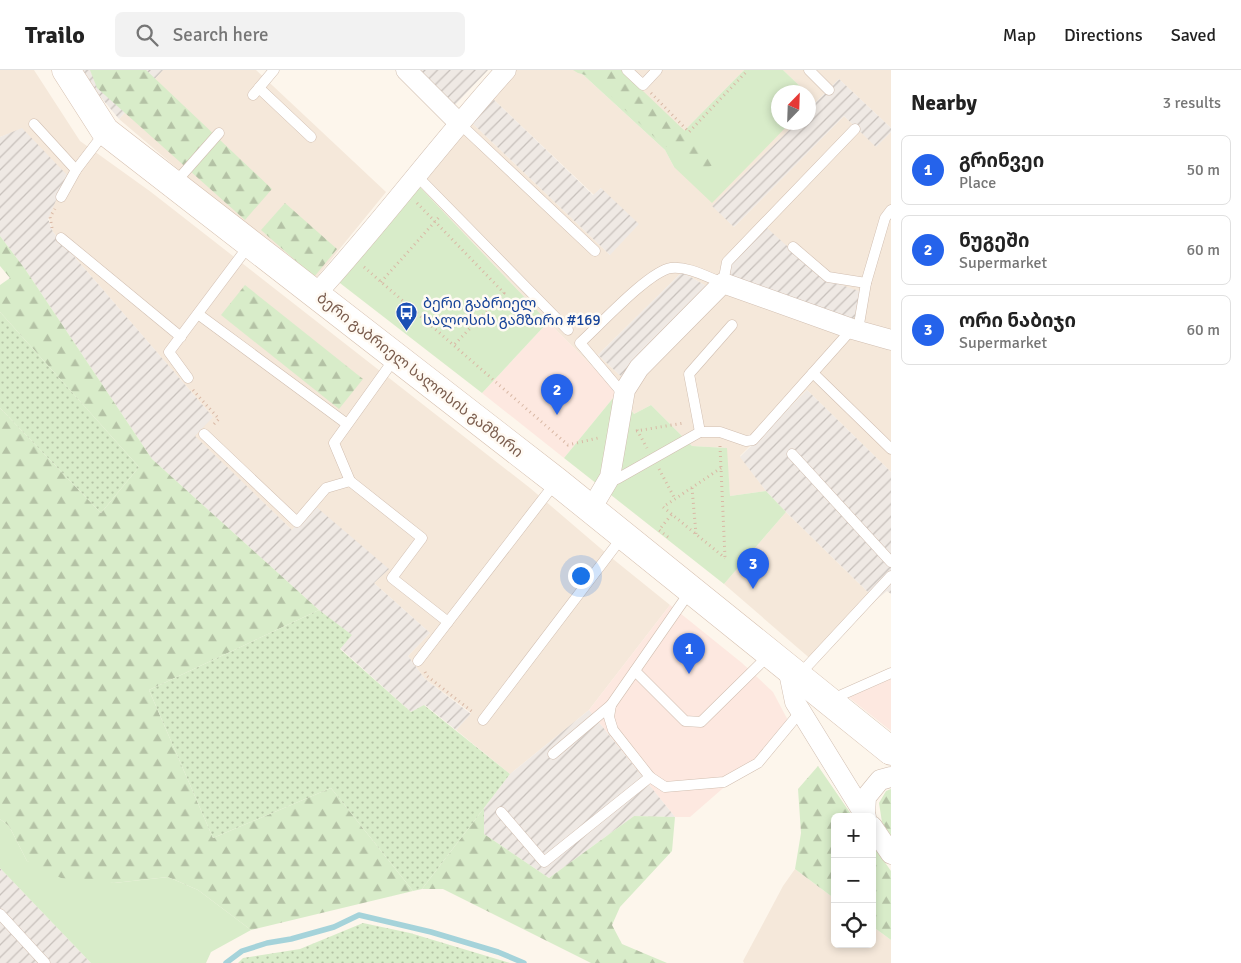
<!DOCTYPE html>
<html lang="en">
<head>
<meta charset="utf-8">
<style>
	:root { --surface:#fff; --page:#f2f2f2; --text:#222; --muted:#767676; --line:#e0e0e0; --accent:#2563eb }
	body { margin:0; font-family:Signika,"Noto Sans Georgian",sans-serif; background:var(--page); color:var(--text) }
	.controls { position:absolute; right:15px; bottom:15px; display:grid; overflow:hidden; border-radius:8px; box-shadow:0 2px 8px #0003 }
	.controls button { width:45px; height:45px; display:grid; place-items:center; padding:0; border:0; border-bottom:1px solid var(--line); background:var(--surface); color:var(--text); font:25px sans-serif }
	.compass { position:absolute; left:771px; top:15px; width:45px; height:45px; border-radius:50%; background:var(--surface); box-shadow:0 2px 8px #0003; rotate:23deg }
	.you { position:absolute; left:580px; top:505px; width:18px; height:18px; margin:-12px; border:4px solid #fff; border-radius:50%; background:#1a73e8; box-shadow:0 0 0 8px #1a73e833 }
	.badge { display:grid; place-items:center; width:32px; height:32px; border-radius:50%; background:var(--accent); color:#fff; font-size:16px; font-weight:700 }
	.pin { position:absolute; translate:-50% -41px; filter:drop-shadow(0 1px 2px #0008) }
	.pin::after { content:''; position:absolute; top:26px; width:18px; height:15px; background:inherit; clip-path:polygon(0 0,100% 0,50% 100%) }
	.list { margin:0; padding:0; list-style:none }
	h2 { display:flex; justify-content:space-between; align-items:center; height:65px; margin:0; padding:0 20px; font-size:21px }
	h2 small { font-size:16px; font-weight:400; color:var(--muted) }
	.list li { display:grid; grid-template-columns:32px 1fr auto; gap:15px; align-items:center; box-sizing:border-box; height:70px; margin:0 10px 10px; padding:0 10px; border:1px solid var(--line); border-radius:8px }
	.list b { display:block; font-size:19px; white-space:nowrap }
	.list p { margin:0; font-size:16px; white-space:nowrap; color:var(--muted) }
	.list em { font-size:16px; font-style:normal; color:var(--muted) }
	.icon { flex:none; width:28px; height:28px; fill:none; stroke:currentColor; stroke-width:2; stroke-linecap:round; stroke-linejoin:round }
	.map { position:relative; flex:none; width:891px; height:893px; overflow:hidden }
	header { display:flex; align-items:center; gap:30px; box-sizing:border-box; height:70px; padding:0 25px; background:var(--surface); border-bottom:1px solid var(--line) }
	header strong { font-size:24px }
	nav { display:flex; gap:28px; margin-inline-start:auto; font-size:18px }
	.search { width:350px; height:45px; background:var(--page); display:flex; align-items:center; gap:12px; box-sizing:border-box; padding:0 18px; border-radius:8px; color:var(--muted); font-size:19px }
	main { display:flex }
	aside { flex:1; background:var(--surface) }
	.map>svg:first-child { display:block }
	.residential { fill:#f5e8da }
	.commercial { fill:#fde8e0 }
	.industrial { fill:url(#industrial-furrows) }
	.green { fill:#d8ecc9 }
	.forest { fill:url(#forest-firs) }
	.garden { fill:url(#garden-dots) }
	.lines { fill:none; stroke-linecap:round; stroke-linejoin:round }
	.stream { stroke:#a5d3da; stroke-width:5.5 }
	.lane-casing { stroke:#d1beb0; stroke-width:11 }
	.street-casing { stroke:#d1beb0; stroke-width:21 }
	.secondary-casing { stroke:#d6c0b0; stroke-width:29 }
	.path { stroke:#d9b8a5; stroke-width:3; stroke-dasharray:1 4; stroke-linecap:butt }
	.lane { stroke:#fff; stroke-width:10 }
	.street { stroke:#fff; stroke-width:20 }
	.secondary { stroke:#fff; stroke-width:28 }
	.labels { text-anchor:middle; dominant-baseline:central; stroke-width:5; stroke-linejoin:round; paint-order:stroke }
	.transit-label { font-size:15px; fill:#164399; stroke:#fffaf3; text-anchor:start }
	.street-label { font-size:15px; fill:#7a5c4d; stroke:#fffaf3 }
</style>
</head>
<body>
<header>
<strong>Trailo</strong>
<div class="search"><svg class="icon" aria-label="search" viewBox="0 0 24 24"><circle cx="10" cy="10" r="6"/><path d="M15 15l6 6"/></svg>Search here</div>
<nav><a>Map</a><a>Directions</a><a>Saved</a></nav>
</header>
<main>
<div class="map">
<svg width="891" height="893" viewBox="0 0 891 893">
	<defs>
		<pattern id="industrial-furrows" width="10" height="10" patternUnits="userSpaceOnUse" patternTransform="scale(1.25)"><rect width="10" height="10" fill="#efe9e4"/><path d="M-1 1l2-2M0 10L10 0M9 11l2-2" fill="none" stroke="#c7c0bb"/></pattern>
		<pattern id="forest-firs" width="22" height="20" patternUnits="userSpaceOnUse" patternTransform="scale(1.25)"><rect width="22" height="20" fill="#d8ecc9"/><path d="M5 1l3.5 6h-7zM16 11l3.5 6h-7z" fill="#b4c2a5"/></pattern>
		<pattern id="garden-dots" width="8" height="8" patternUnits="userSpaceOnUse" patternTransform="scale(1.25)"><rect width="8" height="8" fill="#d8ecc9"/><path d="M2 2h.1M6 6h.1" fill="none" stroke="#b4c2a5" stroke-width="1.8" stroke-linecap="round"/></pattern>
	</defs>
	<rect width="100%" height="100%" fill="#fdf6ec"/>
	<!-- residential -->
	<g class="residential">
		<polygon points="0,0 34,0 80,71 151,122 530,418 613,489 670,535 589,640 510,704 456,660 471,643 425,609 408,586 430,563 374,513 388,499 313,435 292,460 194,366 212,346 53,162 22,59 0,67"/>
		<polygon points="163,0 256,0 386,122 312,213 119,49"/>
		<polygon points="516,0 578,0 665,80 674,97 790,53 796,53 713,136 734,157 844,46 876,76 891,62 891,264 708,217 682,202 598,285 624,309 618,322 548,252 417,114 470,51 610,185 601,118 594,125 491,27"/>
		<polygon points="611,0 744,0 679,66"/>
		<polygon points="783,0 891,0 891,58 839,9 809,39 809,33 813,29 808,22 806,22"/>
		<polygon points="724,220 891,276 891,402 807,320 740,386 766,421 730,426 726,378 692,376 651,335 634,344 628,336 634,313"/>
		<polygon points="786,442 876,530 813,591 724,514"/>
		<polygon points="795,799 835,829 835,874 872,874 872,856 891,870 891,893 744,893 743,891 783,816"/>
	</g>
	<!-- commercial -->
	<g class="commercial">
		<polygon points="548,252 618,322 564,388 482,323"/>
		<polygon points="670,535 742,593 773,622 792,658 690,747 675,747 589,640"/>
		<polygon points="891,597 891,661 842,622"/>
	</g>
	<!-- industrial -->
	<g class="industrial">
		<polygon points="78,0 163,0 119,49"/>
		<polygon points="418,0 488,0 454,36"/>
		<polygon points="839,9 891,58 891,62 876,77 844,46 734,157 712,136 796,53 808,52 809,39"/>
		<polygon points="491,27 593,125 601,118 639,154 610,185 470,51"/>
		<polygon points="22,58 67,105 48,149 53,162 213,347 195,366 292,460 314,435 389,499 374,513 430,563 408,586 425,609 471,644 456,660 425,635 411,642 340,578 351,565 319,540 152,389 25,199 0,166 0,67"/>
		<polygon points="767,158 824,209 862,222 854,250 720,205"/>
		<polygon points="682,202 708,217 624,309 598,285"/>
		<polygon points="807,320 891,402 891,524 887,521 876,530 786,442 766,421 740,387"/>
		<polygon points="589,640 675,747 634,746 549,808 484,764 484,738 510,704"/>
		<polygon points="0,798 91,893 0,893"/>
	</g>
	<!-- green -->
	<g class="green">
		<polygon points="578,0 611,0 679,66 744,0 783,0 806,22 778,22 778,52 790,53 712,133 674,97 665,80"/>
		<polygon points="417,114 548,252 482,323 336,210"/>
		<polygon points="618,322 634,344 651,335 692,376 727,378 730,426 766,421 786,442 724,514 564,388"/>
		<polygon points="0,749 9,756 27,791 114,813 168,807 198,820 251,860 211,882 206,893 91,893 0,798"/>
	</g>
	<!-- forest -->
	<g class="forest">
		<polygon points="90,0 146,0 272,119 245,150 97,18"/>
		<polygon points="573,0 621,0 710,85 713,95 698,102 671,75 665,77 622,37 593,7 578,3"/>
		<polygon points="285,133 337,179 314,207 261,160"/>
		<polygon points="0,166 25,199 152,389 319,540 149,620 213,768 331,718 413,821 251,860 198,820 168,807 114,813 61,808 27,791 9,756 0,749 0,338 101,443 139,397 0,242 0,215 10,208 0,196"/>
		<polygon points="245,215 363,309 339,339 221,245"/>
		<polygon points="818,696 853,747 835,747 835,829 795,799 801,763 798,719"/>
		<polygon points="891,719 891,766 882,752 879,733 886,721"/>
		<polygon points="484,738 484,764 549,808 634,746 675,747 672,781 620,837 612,855 622,874 667,893 591,893 443,819 422,819"/>
		<polygon points="872,774 891,801 891,870 872,856"/>
	</g>
	<!-- garden -->
	<g class="garden">
		<polygon points="0,242 139,397 101,443 0,338"/>
		<polygon points="319,540 352,565 340,579 411,642 424,635 510,704 422,819 413,821 331,718 213,768 149,620"/>
		<polygon points="363,853 410,863 510,893 238,893 243,888 300,879"/>
	</g>
	<g class="lines">
		<!-- stream -->
		<polyline class="stream" points="226,893 242,881 267,873 291,869 334,857 359,845 431,862 498,882 524,893"/>
		<defs>
			<g id="lane">
				<polyline points="627,0 643,15 657,0"/>
				<polyline points="809,0 829,20"/>
				<polyline points="259,18 311,67"/>
				<polyline points="253,25 274,0"/>
				<polyline points="459,53 595,181"/>
				<polyline points="34,54 76,100"/>
				<polyline points="416,105 568,260"/>
				<polyline points="174,114 219,63"/>
				<polyline points="61,127 76,100 105,62"/>
				<polyline points="61,168 181,267"/>
				<polyline points="793,177 828,207 866,213"/>
				<polyline points="198,244 347,354"/>
				<polyline points="858,260 866,213 885,148 891,140"/>
				<polyline points="395,288 334,373 350,411 422,468 392,508 448,552 556,412"/>
				<polyline points="813,303 891,379"/>
				<polyline points="188,308 169,282 250,174"/>
				<path d="M624 325 580 273C599 256 649 201 671 198 688 196 707 207 723 213L727 192 855 59"/>
				<polyline points="700,362 689,304 732,255"/>
				<polyline points="204,364 297,452 326,418 350,411"/>
				<polyline points="792,384 891,492"/>
				<polyline points="610,407 617,409 700,362 720,362 746,371 753,370 852,259"/>
				<polyline points="691,520 611,635 609,647 613,660 650,707 665,717 724,712 758,693 801,641"/>
				<polyline points="418,591 448,552"/>
				<polyline points="635,601 685,651 701,652 770,584"/>
				<polyline points="799,605 891,506"/>
				<polyline points="830,630 891,603"/>
				<polyline points="483,650 623,466"/>
				<polyline points="553,684 611,635"/>
				<polyline points="501,742 544,792 650,707"/>
				<polyline points="0,844 45,893"/>
			</g>
			<g id="street">
				<polyline points="406,0 459,53"/>
				<path d="M316 224C382 152 440 73 506 0"/>
				<polyline points="591,439 610,407 625,320 639,298 723,213 852,259 891,270"/>
				<polyline points="788,598 795,632 866,747"/>
				<polyline points="865,745 866,727 880,710 891,707"/>
				<polyline points="872,756 891,784"/>
			</g>
			<polyline id="secondary" points="66,0 105,61 556,411 891,681"/>
		</defs>
		<!-- lane casing -->
		<use href="#lane" class="lane-casing"/>
		<!-- street casing -->
		<use href="#street" class="street-casing"/>
		<!-- secondary casing -->
		<use href="#secondary" class="secondary-casing"/>
		<!-- path -->
		<g class="path">
			<polyline points="651,23 689,62 748,0"/>
			<polyline points="417,133 504,223 453,276"/>
			<polyline points="52,158 50,147 55,139"/>
			<polyline points="364,197 568,375 598,368"/>
			<polyline points="381,212 440,146"/>
			<polyline points="193,320 219,349 214,354"/>
			<polyline points="637,360 647,378"/>
			<polyline points="636,361 684,353"/>
			<polyline points="720,376 725,488"/>
			<polyline points="721,398 663,437 725,488"/>
			<polyline points="659,399 675,429"/>
			<polyline points="692,418 696,464"/>
			<polyline points="668,467 659,460 672,444"/>
			<polyline points="425,602 427,606 474,643"/>
		</g>
		<!-- lane -->
		<use href="#lane" class="lane"/>
		<!-- street -->
		<use href="#street" class="street"/>
		<!-- secondary -->
		<use href="#secondary" class="secondary"/>
	</g>
	<!-- icons -->
	<defs>
		<symbol id="bus-pin" viewBox="-11 -11 22 30"><path d="M0 17L-7.5 6A9.5 9.5 0 1 1 7.5 6Z" fill="#1a4fb4" stroke="#fffaf3"/><path d="M-5-6H5V4H4V6H2V4H-2V6H-4V4H-5ZM-3.5-4V0h7V-4ZM-3.5 1.2v1.5H-2V1.2ZM2 1.2v1.5H3.5V1.2Z" fill="#fff"/></symbol>
	</defs>
	<g fill-rule="evenodd">
		<use href="#bus-pin" x="394" y="230" width="25" height="34"/>
	</g>
	<g class="labels">
		<!-- transit labels -->
		<g class="transit-label">
			<text x="423" y="233">ბერი გაბრიელ<tspan x="423" dy="17">სალოსის გამზირი #169</tspan></text>
		</g>
		<!-- street labels -->
		<g class="street-label">
			<text transform="translate(420 305) rotate(38)">ბერი გაბრიელ სალოსის გამზირი</text>
		</g>
	</g>
</svg>
<div class="controls">
<button>+</button>
<button>−</button>
<button><svg class="icon" aria-label="locate" viewBox="0 0 24 24"><circle cx="12" cy="12" r="6"/><path d="M12 2v4M12 18v4M2 12h4M18 12h4"/></svg></button>
</div>
<svg class="compass" viewBox="-18 -18 36 36"><path d="M0-13l5 13h-10z" fill="#e53935"/><path d="M0 13l5-13h-10z" fill="#767676"/></svg>
<div class="you"></div>
<div class="pin badge" style="left:689px;top:604px">1</div>
<div class="pin badge" style="left:557px;top:345px">2</div>
<div class="pin badge" style="left:753px;top:519px">3</div>
</div>
<aside>
<h2>Nearby<small>3 results</small></h2>
<ul class="list">
<li><span class="badge">1</span><div><b>გრინვეი</b><p>Place</p></div><em>50 m</em></li>
<li><span class="badge">2</span><div><b>ნუგეში</b><p>Supermarket</p></div><em>60 m</em></li>
<li><span class="badge">3</span><div><b>ორი ნაბიჯი</b><p>Supermarket</p></div><em>60 m</em></li>
</ul>
</aside>
</main>
</body>
</html>
